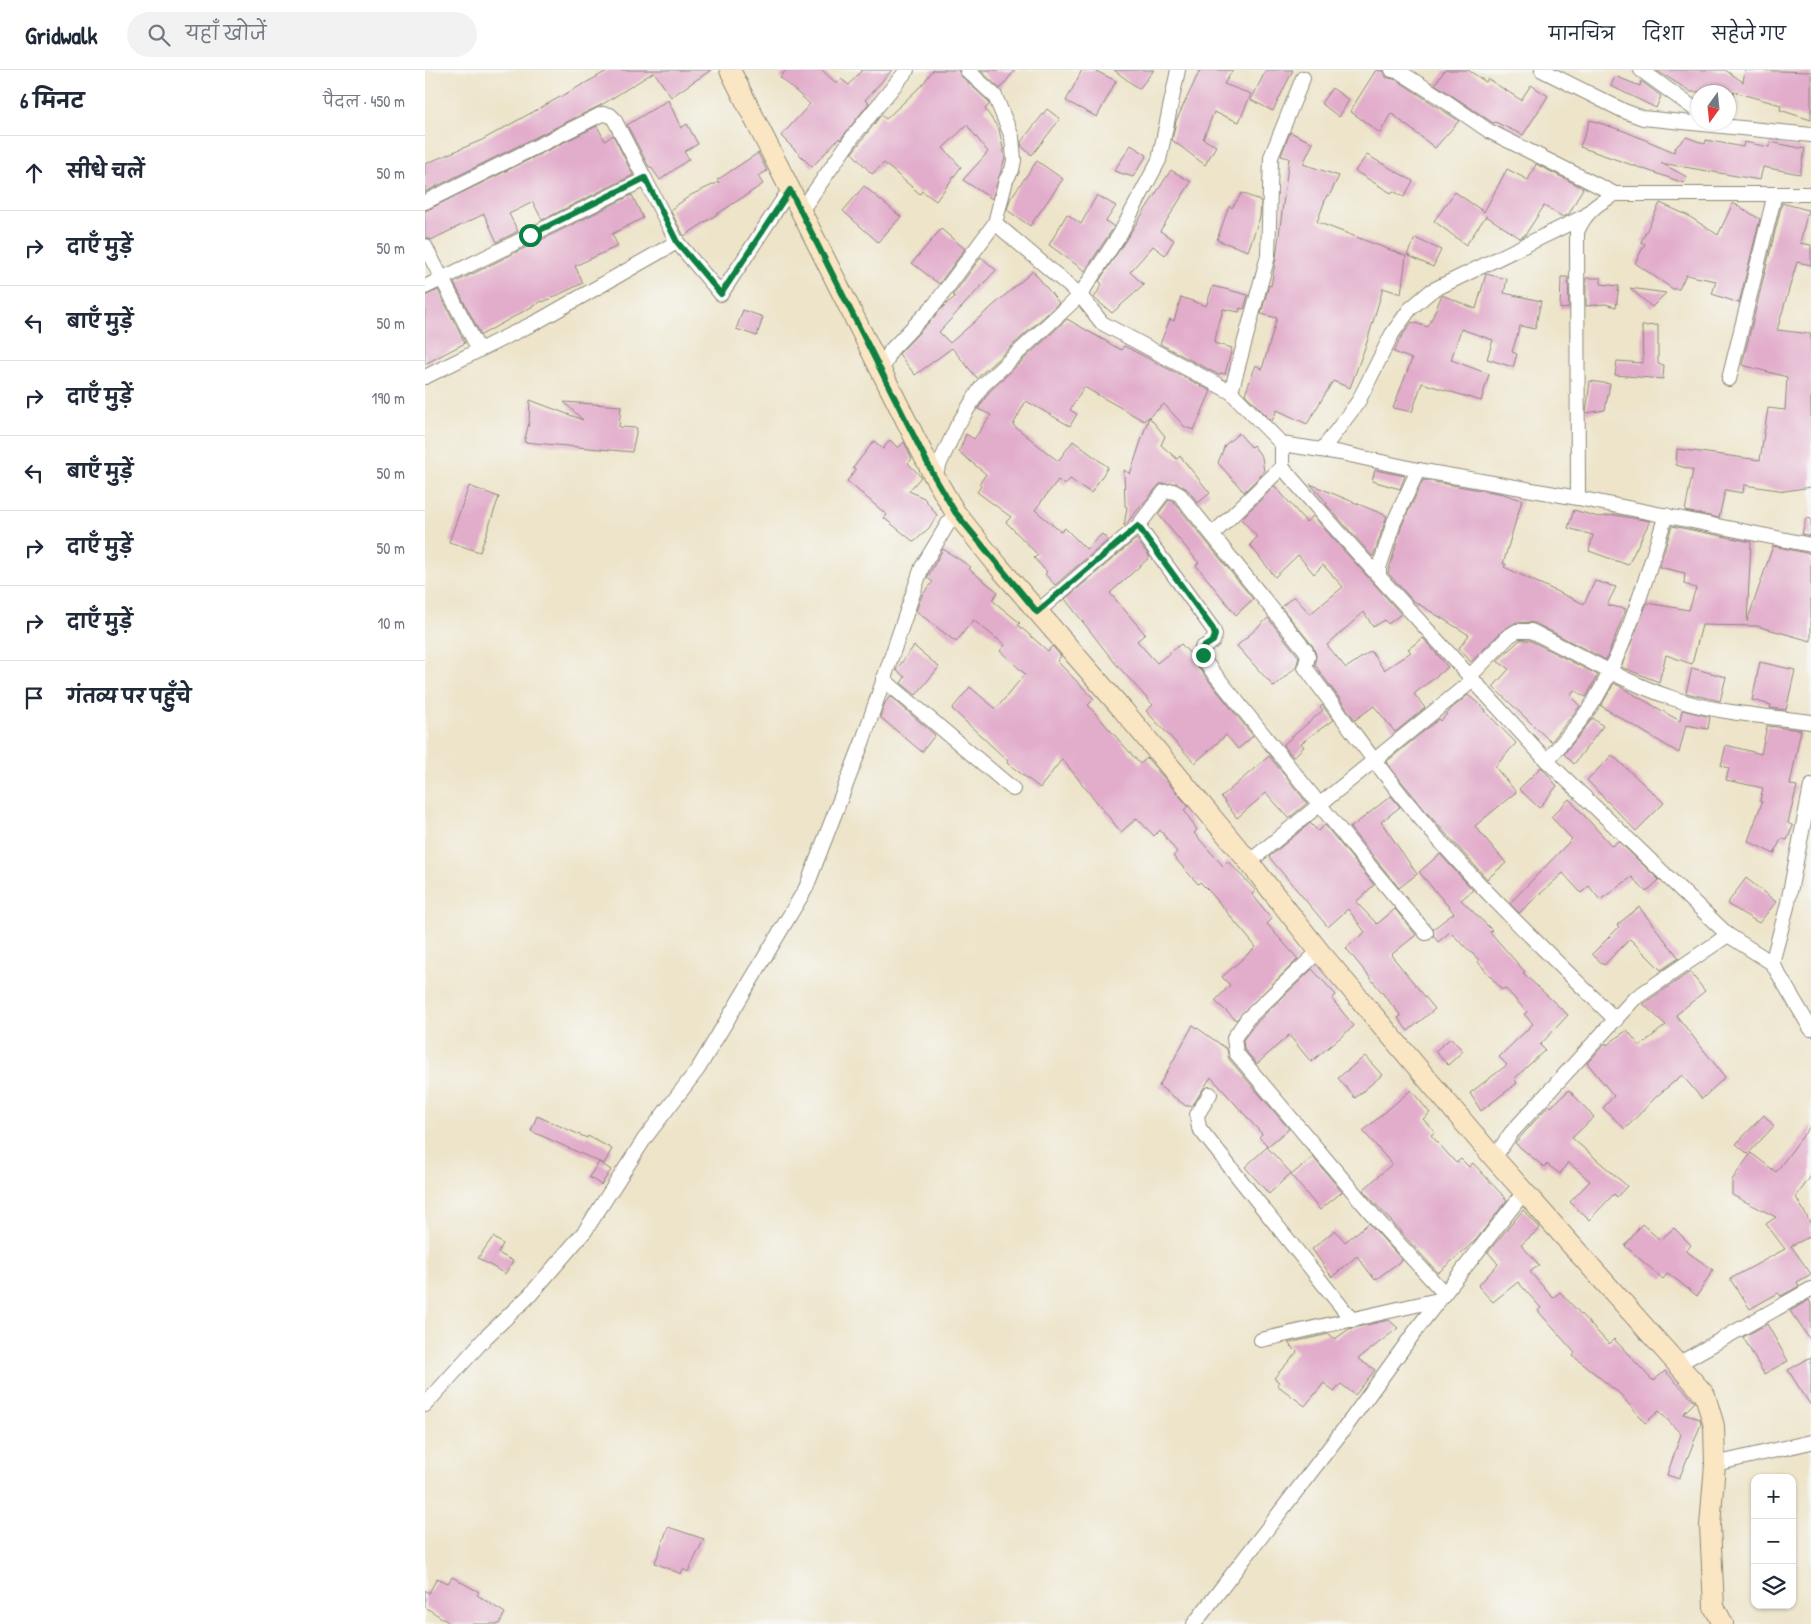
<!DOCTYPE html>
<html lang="hi">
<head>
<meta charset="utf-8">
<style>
	:root { --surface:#fff; --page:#f2f2f3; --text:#1f2937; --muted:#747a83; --line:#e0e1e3 }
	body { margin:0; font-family:"Patrick Hand","Playpen Sans Deva",sans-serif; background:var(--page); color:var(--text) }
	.controls { position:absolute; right:15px; bottom:15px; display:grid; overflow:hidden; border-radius:10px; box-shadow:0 1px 4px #0004 }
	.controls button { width:45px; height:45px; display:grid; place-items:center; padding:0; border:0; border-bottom:1px solid var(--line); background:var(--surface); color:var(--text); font:25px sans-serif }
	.compass { position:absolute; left:1266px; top:15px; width:45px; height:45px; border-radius:50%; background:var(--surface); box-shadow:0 1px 4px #0004; rotate:195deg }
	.stop { position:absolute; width:15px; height:15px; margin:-11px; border:4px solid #0b8043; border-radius:50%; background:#fff }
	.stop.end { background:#0b8043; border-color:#fff; box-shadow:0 1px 5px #0008 }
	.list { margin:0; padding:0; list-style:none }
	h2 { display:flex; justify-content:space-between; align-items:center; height:65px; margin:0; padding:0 20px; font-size:21px }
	h2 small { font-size:16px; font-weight:400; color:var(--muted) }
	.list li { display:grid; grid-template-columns:32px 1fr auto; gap:15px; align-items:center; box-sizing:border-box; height:75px; padding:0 20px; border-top:1px solid var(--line) }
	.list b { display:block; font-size:19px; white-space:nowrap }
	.list em { font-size:16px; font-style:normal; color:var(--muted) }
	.icon { flex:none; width:28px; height:28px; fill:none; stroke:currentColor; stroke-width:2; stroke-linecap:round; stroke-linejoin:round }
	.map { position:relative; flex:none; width:1386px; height:1554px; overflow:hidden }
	header { display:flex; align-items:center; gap:30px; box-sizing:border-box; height:70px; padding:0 25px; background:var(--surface); border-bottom:1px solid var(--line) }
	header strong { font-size:24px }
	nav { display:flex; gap:28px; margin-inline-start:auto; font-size:18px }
	.search { width:350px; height:45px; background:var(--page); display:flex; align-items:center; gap:12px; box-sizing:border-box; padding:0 18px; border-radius:28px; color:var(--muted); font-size:19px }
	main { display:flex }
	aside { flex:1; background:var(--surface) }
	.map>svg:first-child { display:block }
	.building { fill:#e2accb }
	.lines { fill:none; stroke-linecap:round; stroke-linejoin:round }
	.minor-casing { stroke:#8c887a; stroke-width:16 }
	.secondary-casing { stroke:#8c887a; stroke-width:22 }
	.minor { stroke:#fff; stroke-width:14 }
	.secondary { stroke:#fbe6c4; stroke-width:20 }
	.route { stroke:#0b8043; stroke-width:6 }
</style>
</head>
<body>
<header>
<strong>Gridwalk</strong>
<div class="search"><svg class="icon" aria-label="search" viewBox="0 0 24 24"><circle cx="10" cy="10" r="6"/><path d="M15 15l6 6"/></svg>यहाँ खोजें</div>
<nav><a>मानचित्र</a><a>दिशा</a><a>सहेजे गए</a></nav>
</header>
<main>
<aside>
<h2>6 मिनट<small>पैदल · 450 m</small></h2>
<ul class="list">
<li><svg class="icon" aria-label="ahead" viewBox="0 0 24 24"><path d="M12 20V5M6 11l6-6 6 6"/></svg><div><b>सीधे चलें</b></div><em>50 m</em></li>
<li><svg class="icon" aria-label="right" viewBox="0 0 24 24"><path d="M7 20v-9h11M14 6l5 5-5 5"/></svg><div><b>दाएँ मुड़ें</b></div><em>50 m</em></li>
<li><svg class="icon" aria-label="left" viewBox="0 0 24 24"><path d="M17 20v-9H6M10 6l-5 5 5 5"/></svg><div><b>बाएँ मुड़ें</b></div><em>50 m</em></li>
<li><svg class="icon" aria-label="right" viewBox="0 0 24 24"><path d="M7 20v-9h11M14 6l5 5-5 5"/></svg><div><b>दाएँ मुड़ें</b></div><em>190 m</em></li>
<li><svg class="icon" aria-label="left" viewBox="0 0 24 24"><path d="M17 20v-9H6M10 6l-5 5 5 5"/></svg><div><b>बाएँ मुड़ें</b></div><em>50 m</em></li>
<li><svg class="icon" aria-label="right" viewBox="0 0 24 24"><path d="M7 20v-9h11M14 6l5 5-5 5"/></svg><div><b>दाएँ मुड़ें</b></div><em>50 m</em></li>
<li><svg class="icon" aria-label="right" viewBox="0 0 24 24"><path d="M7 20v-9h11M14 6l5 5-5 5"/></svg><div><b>दाएँ मुड़ें</b></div><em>10 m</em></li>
<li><svg class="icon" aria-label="arrive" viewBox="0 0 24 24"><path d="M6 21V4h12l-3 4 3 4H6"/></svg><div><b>गंतव्य पर पहुँचे</b></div></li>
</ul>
</aside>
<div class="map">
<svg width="1386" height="1554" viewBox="0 0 1386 1554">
	<rect width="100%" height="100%" fill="#f6f6f2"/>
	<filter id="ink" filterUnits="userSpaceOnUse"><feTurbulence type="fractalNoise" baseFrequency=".02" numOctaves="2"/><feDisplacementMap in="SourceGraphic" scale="10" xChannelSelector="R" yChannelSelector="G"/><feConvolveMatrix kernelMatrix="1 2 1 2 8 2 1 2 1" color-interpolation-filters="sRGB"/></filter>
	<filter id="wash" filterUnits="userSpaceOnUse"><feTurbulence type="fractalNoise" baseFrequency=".0096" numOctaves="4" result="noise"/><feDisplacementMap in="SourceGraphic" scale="20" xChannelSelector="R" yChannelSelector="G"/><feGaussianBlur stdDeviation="1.12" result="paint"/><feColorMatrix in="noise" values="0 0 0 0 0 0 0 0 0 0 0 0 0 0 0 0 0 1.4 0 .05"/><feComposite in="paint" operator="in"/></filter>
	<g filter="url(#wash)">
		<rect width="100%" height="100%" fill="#ede4c9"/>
		<g id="blocks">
			<!-- building -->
			<g class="building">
				<polygon points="184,0 286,0 246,27 229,2 178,34 0,122 0,94 57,70"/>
				<polygon points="361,0 397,0 412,14 416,9 424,15 437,0 467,0 440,30 444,33 415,70 414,68 387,97 356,66 385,34 355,7"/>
				<polygon points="508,0 533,0 536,6 563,31 564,35 560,39 574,59 580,88 567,129 538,110 563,82 542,55 518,78 536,97 511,131 497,121 495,124 459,93 447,104 427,83 456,45 461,49 497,15"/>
				<polygon points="555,0 590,0 575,19"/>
				<polygon points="657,0 669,0 691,11 672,47 641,31"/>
				<polygon points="689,0 729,0 714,19"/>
				<polygon points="775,0 808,0 799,14 826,24 814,52 789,42 778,69 791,76 780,95 747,70 751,51"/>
				<polygon points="841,0 868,0 848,41 826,30"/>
				<polygon points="951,0 958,1 961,7 972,10 1034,51 1010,78 966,43 955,63 925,41"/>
				<polygon points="1020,0 1043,0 1061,12 1063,9 1096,30 1106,15 1123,26 1098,65 1070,52 1068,53 1010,14"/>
				<polygon points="1231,0 1300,0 1318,12 1320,0 1386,2 1386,50 1355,40 1356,35 1309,22 1307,27 1288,14 1284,22 1266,22"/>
				<polygon points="1190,6 1215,16 1216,11 1236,26 1231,38 1186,16"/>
				<polygon points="907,18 924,30 914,47 896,33"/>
				<polygon points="243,30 256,58 262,54 273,74 259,82 264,89 235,110 226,97 224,97 202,55"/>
				<polygon points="622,39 635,49 607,85 597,77 596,72"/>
				<polygon points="1165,50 1199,61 1249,82 1250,78 1261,67 1280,74 1281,70 1318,77 1319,72 1344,77 1345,72 1380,79 1375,104 1338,97 1335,110 1236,93 1262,107 1259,113 1155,77"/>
				<polygon points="172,56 180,71 188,65 208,105 117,150 108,132 84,144 93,161 72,172 59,144 6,170 0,167 0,141"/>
				<polygon points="865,62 888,73 878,94 914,106 904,126 902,125 892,152 981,186 976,224 958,218 942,272 925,318 908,311 882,354 852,340 847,351 820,324 831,295 837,299 852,248 836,244 844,215 846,216 851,188 864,88 856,86"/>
				<polygon points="706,75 722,85 708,107 689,101"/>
				<polygon points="333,83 342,101 333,106 338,114 259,166 245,140 266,125 294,112 292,110"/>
				<polygon points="942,85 988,111 979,127 968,121 966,123 930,101"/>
				<polygon points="612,91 638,109 605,156 582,140 585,129"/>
				<polygon points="1111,94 1158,118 1144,144 1138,147 1119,136 1100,165 1095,168 1061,146 1041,175 1009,151 1030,122 1059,142 1082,99 1103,110"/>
				<polygon points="746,100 766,112 735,161 749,170 740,185 728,176 705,202 719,215 687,243 669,228 677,214 674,211"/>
				<polygon points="439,116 476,147 453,172 418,141"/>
				<polygon points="817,123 836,131 835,147 823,181 792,170 804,136 807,138"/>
				<polygon points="207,125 218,148 187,164 193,176 150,196 158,213 118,232 117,231 56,265 29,213"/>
				<polygon points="672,125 691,136 681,151 689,157 660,201 624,175 642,144 656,154"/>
				<polygon points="1235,133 1262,145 1293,165 1308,133 1335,149 1314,233 1287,224 1291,211 1261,205 1254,219 1248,219 1210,193 1220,174 1216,172"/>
				<polygon points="1357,133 1383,140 1375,173 1386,175 1386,195 1372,192 1352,260 1386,264 1386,417 1360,421 1319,415 1318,423 1300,420 1294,448 1260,441 1268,400 1251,395 1252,379 1335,390 1343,338 1360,340 1362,307 1317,295"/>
				<polygon points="516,159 540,179 514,214 487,193"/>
				<polygon points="990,168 1016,180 1008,197 982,185"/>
				<polygon points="556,187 571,200 514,262 525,273 608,201 634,233 552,308 527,278 490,305 474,284 521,234 530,227 528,225"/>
				<polygon points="1061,204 1082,209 1079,223 1116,231 1110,259 1095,256 1087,282 1092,284 1088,297 1062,289 1068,270 1036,259 1026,290 1064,304 1056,331 997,313 987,342 968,338 987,289 969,282 975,269 987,252 1003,257 1017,225 1051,239"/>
				<polygon points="1136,207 1143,207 1144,238 1135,239"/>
				<polygon points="1161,208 1176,208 1176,214 1194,216 1191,237 1180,234 1161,236"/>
				<polygon points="788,216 823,225 819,239 815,238 814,242 798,239 789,273 807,278 800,304 795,303 794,305 735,274 745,249 749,251 756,227 781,236"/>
				<polygon points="1205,218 1241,223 1227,237"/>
				<polygon points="13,220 40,273 0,294 0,226"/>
				<polygon points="318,240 338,247 332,266 311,259"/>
				<polygon points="642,249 696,280 699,276 786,321 769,360 760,357 739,334 724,347 740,366 736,375 752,389 755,386 785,423 773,433 762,419 752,413 735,414 699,456 702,437 700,436 699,400 705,404 724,347 719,351 659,317 645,340 652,344 645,356 601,331 588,355 633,391 648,371 683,397 666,423 645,409 640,415 633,410 610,440 636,462 640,458 661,479 677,464 683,470 630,515 620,504 622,502 609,488 613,485 581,452 586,447 552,422 556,416 554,414 561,404 534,382 541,364 549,369 566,345 553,339 564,322"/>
				<polygon points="1233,255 1233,294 1239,295 1238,309 1190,305 1192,291 1218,293 1217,256"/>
				<polygon points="1165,311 1185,314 1180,340 1161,343"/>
				<polygon points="105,330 158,350 139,332 196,336 194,357 212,358 207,382 99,372 104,353"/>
				<polygon points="814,363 826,377 828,375 837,387 839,402 819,422 793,393 800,375"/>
				<polygon points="465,370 473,378 479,372 487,389 483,393 496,407 484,421 499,428 512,445 504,458 489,472 459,448 462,445 422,411 431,400 428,398 449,371 458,379"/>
				<polygon points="950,400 980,406 975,419 947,411"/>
				<polygon points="998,410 1078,424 1097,430 1078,494 1081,494 1079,497 1159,534 1170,511 1191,517 1182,535 1201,539 1181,590 1110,553 1092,552 1078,560 1046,592 1034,578 1044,565 987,530 963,503 977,455"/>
				<polygon points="885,414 962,446 948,487 901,434 902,433"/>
				<polygon points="44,416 74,427 55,482 24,472"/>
				<polygon points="850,416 881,452 888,446 976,544 963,554 960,550 948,557 939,542 902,575 921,598 946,581 959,600 986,582 983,579 998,568 1023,597 989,624 1000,638 970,662 949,636 930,650 890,595 891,585 888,576 856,537 869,526 885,544 918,517 898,495 889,504 873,485 850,507 825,475 832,467 816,449"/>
				<polygon points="744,430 749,432 828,529 811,545 771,495 774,493 733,444"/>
				<polygon points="1149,440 1173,447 1190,445 1225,451 1203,495 1164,481 1168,465 1143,458"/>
				<polygon points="1381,448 1386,449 1386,466 1377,464"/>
				<polygon points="1247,456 1326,472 1322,552 1348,476 1386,484 1386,571 1332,556 1277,555 1267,594 1241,585 1234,612 1196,597 1222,533 1264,540 1271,518 1259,514 1260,503 1234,497"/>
				<polygon points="711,469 725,487 685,523 720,564 712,571 732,593 756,574 770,589 773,597 828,666 813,679 801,665 770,693 721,641 728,635 690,593 640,529"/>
				<polygon points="518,479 546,497 544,499 573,522 567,530 595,553 593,555 623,581 627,576 636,586 632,591 669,629 663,635 715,694 722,688 763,736 759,740 772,760 769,763 798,796 803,791 831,821 827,824 847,849 842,854 873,889 811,950 790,931 805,915 797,907 831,877 786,823 775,812 773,814 748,786 752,782 735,760 729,766 712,748 696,762 637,689 615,718 582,693 583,691 527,639 545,617 571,639 600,604 575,581 580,575 548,550 531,572 491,541 497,525 508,512 502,508"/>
				<polygon points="843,548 874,587 871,597 849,617 812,576"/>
				<polygon points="1095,570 1104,570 1173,605 1161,627 1149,620 1145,626 1155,636 1126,672 1068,617 1084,599 1072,591"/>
				<polygon points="489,576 514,597 491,625 476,613 480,607 471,600"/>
				<polygon points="1335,592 1370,600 1361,640 1345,638 1346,635 1327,630"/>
				<polygon points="1267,598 1301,607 1295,631 1261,623"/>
				<polygon points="1189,613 1255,651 1257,640 1285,647 1283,659 1261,655 1254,683 1176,636"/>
				<polygon points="1043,625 1061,640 1060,641 1091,673 1070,697 1091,722 1050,756 1081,793 1062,809 1003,744 961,692 1014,649 1016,651 1026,639"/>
				<polygon points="465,626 510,665 497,682 455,647 460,633"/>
				<polygon points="897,635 908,650 876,673 879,677 868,687 858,675 898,640 895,637"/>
				<polygon points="1168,648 1178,656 1149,694 1139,684"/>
				<polygon points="1342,656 1376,660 1365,715 1372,716 1363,753 1368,756 1362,770 1356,769 1349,784 1323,771 1337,732 1335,731 1338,718 1301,710 1304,698 1296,696 1301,675 1336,684"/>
				<polygon points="1187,685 1239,733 1211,761 1162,710"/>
				<polygon points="844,686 882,733 864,748 841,723 812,748 796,727"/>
				<polygon points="1116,697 1132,716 1114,738 1094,719"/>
				<polygon points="966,726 975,737 956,752 992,804 974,818 925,758"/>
				<polygon points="1144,729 1187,776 1193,771 1234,810 1221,822 1207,807 1175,830 1164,816 1156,823 1138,803 1094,843 1085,833 1147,769 1126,747"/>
				<polygon points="885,753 893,761 900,755 949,815 931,832 952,854 970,839 991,865 966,885 1010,939 983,961 973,948 976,946 921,878 940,862 923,839 903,857 844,787"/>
				<polygon points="1015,784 1048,820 1036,830 1067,860 1065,862 1100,902 1098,903 1143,945 1115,975 1120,980 1089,1009 1092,1013 1056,1041 1045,1023 1082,995 1074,987 1108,954 1099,944 1102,942 1080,918 1077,920 1053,892 1054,890 1025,862 1013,872 1009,867 1008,859 1029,843 994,802"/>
				<polygon points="1321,808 1351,832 1334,853 1302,834"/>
				<polygon points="1214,837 1254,888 1236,900 1205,869 1179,895 1167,884 1194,857 1192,855"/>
				<polygon points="887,899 911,925 907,929 929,956 886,992 864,965 832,994 819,979 818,970 829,955"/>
				<polygon points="1265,902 1280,921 1251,945 1300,1007 1277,1029 1257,1005 1231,1027 1200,1059 1178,1038 1189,1026 1162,993 1181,973 1182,975 1202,960 1215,976 1241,955 1218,934"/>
				<polygon points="768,955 802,979 804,989 864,1059 843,1076 834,1067 837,1064 786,1007 767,1036 761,1036 734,1016"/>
				<polygon points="1026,968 1038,981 1023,995 1010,981"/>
				<polygon points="940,986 957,1005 930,1028 913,1008"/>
				<polygon points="986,1020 1005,1043 998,1049 1010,1062 1006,1065 1031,1093 1036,1089 1044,1097 1048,1093 1082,1130 1051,1170 1013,1203 938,1120 967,1094 938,1061"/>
				<polygon points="1144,1020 1169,1047 1147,1068 1202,1116 1192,1127 1189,1124 1164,1150 1145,1132 1165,1111 1143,1092 1135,1104 1122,1094 1119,1097 1090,1073 1124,1035 1126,1037"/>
				<polygon points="1339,1045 1349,1056 1323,1084 1311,1074"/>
				<polygon points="112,1046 162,1068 163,1066 187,1079 179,1094 106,1061"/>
				<polygon points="1386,1055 1386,1106 1371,1127 1386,1154 1386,1166 1366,1176 1386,1204 1372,1212 1374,1216 1356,1226 1353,1223 1325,1239 1305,1209 1360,1179 1341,1154 1351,1147 1307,1125 1307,1110 1326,1083 1351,1102"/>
				<polygon points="842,1077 866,1103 844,1124 820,1097"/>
				<polygon points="888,1087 917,1122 895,1140 866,1105"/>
				<polygon points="174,1092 186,1100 176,1115 164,1107"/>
				<polygon points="1098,1140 1115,1158 1096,1175 1114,1195 1105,1202 1128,1228 1135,1222 1184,1274 1189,1269 1228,1311 1240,1301 1270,1332 1258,1344 1275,1349 1276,1354 1254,1409 1242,1405 1256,1364 1234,1341 1220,1353 1195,1324 1148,1286 1150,1283 1113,1241 1116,1238 1093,1212 1068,1232 1053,1216 1073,1194 1063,1182"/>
				<polygon points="944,1153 977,1190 950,1210 932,1186 907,1207 887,1179 910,1160 920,1172"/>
				<polygon points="1217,1154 1235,1170 1249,1158 1266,1175 1261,1181 1288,1200 1272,1226 1243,1203 1238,1209 1200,1176"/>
				<polygon points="68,1167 78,1174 73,1183 88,1191 80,1204 53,1188"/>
				<polygon points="1384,1230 1386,1234 1386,1271 1365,1241"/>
				<polygon points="964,1250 973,1258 933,1289 950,1300 930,1325 916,1314 909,1322 899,1313 880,1336 852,1315 854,1312 849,1308 872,1282 863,1273 904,1264 910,1269 924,1259"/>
				<polygon points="1342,1254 1363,1291 1339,1304 1318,1267"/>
				<polygon points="1386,1287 1386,1336 1363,1300"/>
				<polygon points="243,1457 279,1469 263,1502 258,1499 256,1504 230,1493"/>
				<polygon points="27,1507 54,1522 52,1525 80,1543 74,1554 26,1554 0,1537 0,1520 4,1523 12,1508 23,1513"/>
			</g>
		</g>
	</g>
	<g filter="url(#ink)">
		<use href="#blocks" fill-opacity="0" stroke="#8c887a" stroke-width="1"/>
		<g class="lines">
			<defs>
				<g id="minor">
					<polyline points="542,0 570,26 587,67 589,90 587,100 581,110 570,153 655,225 677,253 806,322 857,374 916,383 993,400 1153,428 1386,475"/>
					<polyline points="967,0 975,2 1013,26 1064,61 1190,124 1386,124"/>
					<polyline points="1117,0 1199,41 1218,48 1386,65"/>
					<polyline points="1216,0 1274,42"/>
					<polyline points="0,132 177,44 185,45 189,49 220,109"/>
					<polyline points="376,141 429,65 482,0"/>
					<polyline points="0,176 54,280"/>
					<polyline points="0,217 220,109 252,172 296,224 365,119"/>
					<polyline points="457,301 466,280 510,234 570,153"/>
					<polyline points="0,307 115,250 252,172"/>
					<polyline points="1304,309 1350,124"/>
					<polyline points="806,322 843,186 846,87 878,8"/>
					<path d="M857 374V397C919 470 984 539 1048 610"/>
					<polyline points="897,380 933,332 967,264 985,239 1006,221 1158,147"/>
					<polyline points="509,406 532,356 557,316 655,225 695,164 734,90 753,0"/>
					<path d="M1153 428 1152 162C1160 142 1172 134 1190 124"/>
					<polyline points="713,456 788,559 790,565 788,571 777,578 780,592 932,781 1001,863"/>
					<polyline points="788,464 857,397"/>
					<polyline points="954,505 954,498 969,452 993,400"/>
					<path d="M612 542 713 456 739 422 748 421 755 425 881 581 883 587 880 597C926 659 971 723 1023 780 1076 839 1134 894 1191 950"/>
					<path d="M1045 606 1084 566 1092 561H1106C1153 584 1197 611 1247 628 1291 643 1340 646 1386 652"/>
					<polyline points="458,609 588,719"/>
					<path d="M1122 691C1138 671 1158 650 1171 628 1204 571 1221 507 1241 445"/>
					<polyline points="824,792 1048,610 1122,691 1303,865 1347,893 1386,959"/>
					<polyline points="894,881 822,949 809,968 811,983 953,1151 1019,1223"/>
					<polyline points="1347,893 1362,837 1386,716"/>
					<polyline points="785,1024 772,1045 774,1058 927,1250"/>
					<polyline points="1069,1088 1086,1063 1209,929 1303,865"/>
					<polyline points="836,1270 1013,1230"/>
					<polyline points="1253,1294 1386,1219"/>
					<polyline points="0,1335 61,1267 105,1225 160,1161 220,1068 273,999 381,818 437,673 497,497 530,442"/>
					<polyline points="1290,1394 1386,1372"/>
					<polyline points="769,1554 922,1355 997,1252 1100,1121"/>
				</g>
				<polyline id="secondary" points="305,0 509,406 530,442 574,497 698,640 824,792 894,881 1069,1088 1280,1325 1289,1356 1290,1394 1285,1456 1289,1537 1298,1554"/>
			</defs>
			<!-- minor casing -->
			<use href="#minor" class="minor-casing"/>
			<!-- secondary casing -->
			<use href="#secondary" class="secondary-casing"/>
			<!-- minor -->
			<use href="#minor" class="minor"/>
			<!-- secondary -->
			<use href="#secondary" class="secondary"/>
		</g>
	</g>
	<g class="lines" filter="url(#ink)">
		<!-- route -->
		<polyline class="route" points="105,165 220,108 252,172 296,224 365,120 509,406 530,442 612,542 713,456 788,559 790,565 788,571 777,578 778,585"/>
	</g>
</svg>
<div class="controls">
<button>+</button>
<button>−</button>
<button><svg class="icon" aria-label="layers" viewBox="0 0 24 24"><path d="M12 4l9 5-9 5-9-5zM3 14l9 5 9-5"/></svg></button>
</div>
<svg class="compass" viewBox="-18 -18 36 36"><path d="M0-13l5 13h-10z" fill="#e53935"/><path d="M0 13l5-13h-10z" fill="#747a83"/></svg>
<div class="stop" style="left:105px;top:165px"></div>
<div class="stop end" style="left:778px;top:585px"></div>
</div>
</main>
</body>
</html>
